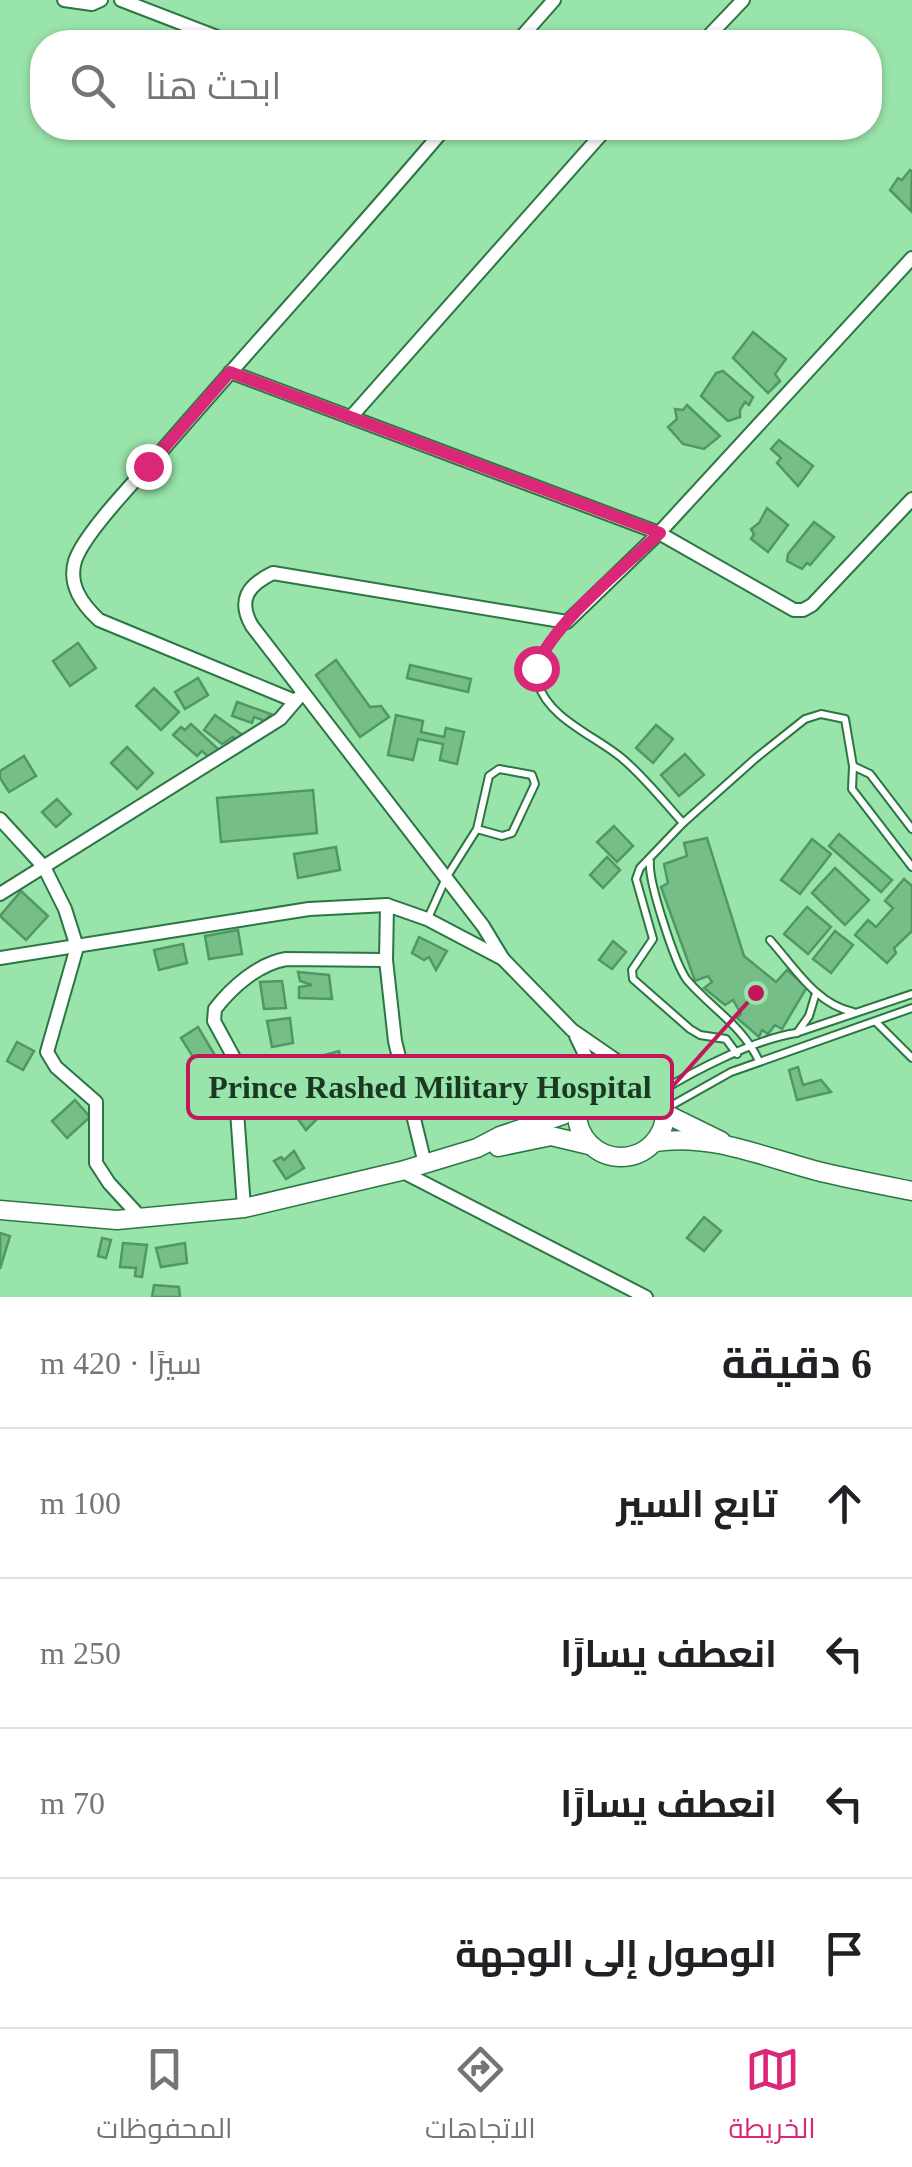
<!DOCTYPE html>
<html lang="ar">
<head>
<meta charset="utf-8">
<style>
	:root { --surface:#fff; --page:#f2f2f2; --text:#202124; --muted:#757577; --line:#e0e0e0; --accent:#db2777 }
	body { margin:0; font-family:"Times New Roman",Cairo,serif; background:var(--page); color:var(--text); direction:rtl }
	.stop { position:absolute; width:30px; height:30px; margin:-22px; border:8px solid #db2777; border-radius:50%; background:#fff }
	.stop.end { background:#db2777; border-color:#fff; box-shadow:0 2px 10px #0008 }
	.list { margin:0; padding:0; list-style:none }
	h2 { display:flex; justify-content:space-between; align-items:center; height:130px; margin:0; padding:0 40px; font-size:42px }
	h2 small { font-size:32px; font-weight:400; color:var(--muted) }
	.list li { display:grid; grid-template-columns:65px 1fr auto; gap:30px; align-items:center; box-sizing:border-box; height:150px; padding:0 40px; border-top:2px solid var(--line) }
	.list b { display:block; font-size:38px; white-space:nowrap }
	.list em { font-size:32px; font-style:normal; color:var(--muted) }
	.icon { flex:none; width:55px; height:55px; fill:none; stroke:currentColor; stroke-width:2; stroke-linecap:round; stroke-linejoin:round }
	.map { position:relative; flex:none; width:912px; height:1297px; overflow:hidden; direction:ltr }
	.search { position:absolute; background:var(--surface); box-shadow:0 2px 8px #0004; left:30px; right:30px; top:30px; height:110px; display:flex; align-items:center; gap:25px; box-sizing:border-box; padding:0 35px; border-radius:40px; color:var(--muted); font-size:38px }
	.sheet { height:730px; background:var(--surface) }
	nav { display:flex; justify-content:space-around; align-items:center; box-sizing:border-box; height:140px; border-top:2px solid var(--line); background:var(--surface); font-size:28px; color:var(--muted) }
	nav a { display:grid; justify-items:center; gap:5px }
	nav .on { color:var(--accent) }
	.map>svg:first-child { display:block }
	.building { fill:#76be88; stroke:#4f9863; stroke-width:2.5 }
	.lines { fill:none; stroke-linecap:round; stroke-linejoin:round }
	.lane-casing { stroke:#2b7643; stroke-width:10 }
	.street-casing { stroke:#2b7643; stroke-width:16 }
	.secondary-casing { stroke:#2b7643; stroke-width:21 }
	.lane { stroke:#fff; stroke-width:6 }
	.street { stroke:#fff; stroke-width:12 }
	.secondary { stroke:#fff; stroke-width:18 }
	.route { stroke:#db2777; stroke-width:12 }
	.leader { fill:none; stroke:#c2185b; stroke-width:4 }
	.callout-dot { fill:#c2185b; stroke:#99e4ab; stroke-width:4 }
	.callout { fill:#99e4ab; stroke:#c2185b; stroke-width:4 }
	.callout-label { font-size:32px; text-anchor:middle; font-weight:bold; fill:#1a3822 }
</style>
</head>
<body>
<div class="map">
<svg width="912" height="1297" viewBox="0 0 912 1297">
	<rect width="100%" height="100%" fill="#99e4ab"/>
	<!-- building -->
	<g class="building">
		<polygon points="910,170 912,172 911,211 890,190 898,178 902,180"/>
		<polygon points="753,332 786,359 775,374 780,381 768,393 733,358"/>
		<polygon points="723,371 753,397 749,405 745,402 740,410 740,417 728,421 701,396 716,373"/>
		<polygon points="687,405 720,436 704,449 683,444 668,427 677,419 675,409 683,410"/>
		<polygon points="779,440 813,466 798,486 777,463 781,458 771,449"/>
		<polygon points="767,508 788,525 768,552 751,539 754,534 751,529 759,523"/>
		<polygon points="814,522 834,537 810,565 807,563 802,569 787,561 788,554"/>
		<polygon points="78,643 96,668 70,686 53,661"/>
		<polygon points="336,660 370,707 381,706 389,717 360,737 316,675"/>
		<polygon points="410,665 471,679 468,692 407,678"/>
		<polygon points="198,678 208,695 185,709 175,692"/>
		<polygon points="154,688 179,712 161,730 136,706"/>
		<polygon points="237,702 271,714 265,721 254,717 252,723 232,716"/>
		<polygon points="215,715 244,736 240,742 233,737 222,744 204,730"/>
		<polygon points="396,715 423,721 421,732 444,737 446,728 464,732 457,764 440,760 443,744 418,739 413,760 388,755"/>
		<polygon points="191,724 218,749 210,758 202,751 197,756 173,735 181,727 185,730"/>
		<polygon points="656,725 673,739 653,763 636,748"/>
		<polygon points="127,747 153,773 137,789 111,763"/>
		<polygon points="685,754 704,775 679,796 661,775"/>
		<polygon points="24,756 36,776 9,792 0,778 0,771"/>
		<polygon points="313,790 317,833 221,842 217,798"/>
		<polygon points="57,799 71,814 56,827 42,812"/>
		<polygon points="614,826 633,846 617,862 597,842"/>
		<polygon points="839,834 892,880 881,892 829,846"/>
		<polygon points="707,838 744,956 776,982 787,970 807,987 782,1029 775,1025 768,1034 762,1030 759,1037 737,1018 741,1014 733,1000 725,1005 704,988 712,982 708,976 695,981 661,887 668,883 664,864 687,856 684,843"/>
		<polygon points="812,839 831,854 800,894 781,880"/>
		<polygon points="336,847 340,870 298,878 294,854"/>
		<polygon points="607,857 620,870 603,888 590,875"/>
		<polygon points="835,868 869,900 845,925 812,893"/>
		<polygon points="904,879 912,886 912,931 894,948 896,953 887,963 855,935 868,920 876,927 893,908 885,901"/>
		<polygon points="21,891 48,916 26,940 0,916"/>
		<polygon points="807,907 831,927 808,954 784,934"/>
		<polygon points="238,930 242,954 209,959 205,936"/>
		<polygon points="835,931 853,945 831,973 813,959"/>
		<polygon points="419,937 447,951 436,970 429,957 424,960 412,953"/>
		<polygon points="613,941 626,952 612,969 599,960"/>
		<polygon points="183,944 187,963 159,970 154,950"/>
		<polygon points="298,972 329,975 332,999 299,998 299,987 312,985 300,981"/>
		<polygon points="282,981 286,1008 264,1009 260,982"/>
		<polygon points="290,1018 293,1043 272,1047 267,1021"/>
		<polygon points="198,1027 216,1057 200,1068 181,1038"/>
		<polygon points="17,1042 34,1051 23,1070 7,1061"/>
		<polygon points="339,1051 344,1079 325,1082 321,1056"/>
		<polygon points="798,1067 803,1085 821,1080 831,1092 797,1100 789,1070"/>
		<polygon points="308,1092 327,1109 306,1130 292,1111"/>
		<polygon points="75,1100 90,1117 67,1138 52,1121"/>
		<polygon points="294,1151 304,1168 286,1179 274,1161 281,1157 284,1160"/>
		<polygon points="704,1217 721,1231 704,1251 687,1238"/>
		<polygon points="0,1233 10,1236 0,1269"/>
		<polygon points="102,1238 111,1240 106,1258 98,1256"/>
		<polygon points="123,1243 147,1245 142,1277 135,1276 136,1268 120,1267"/>
		<polygon points="185,1243 187,1263 161,1267 156,1248"/>
		<polygon points="154,1285 179,1287 180,1297 152,1297"/>
	</g>
	<g class="lines">
		<defs>
			<g id="lane">
				<path d="M567 623C552 640 530 658 538 683 548 719 598 737 624 760 645 778 664 802 683 823"/>
				<polyline points="853,766 870,774 912,829"/>
				<path d="M650 862C648 881 675 964 687 980 712 1009 742 1025 759 1061"/>
				<polyline points="428,918 446,878 477,829 489,776 499,769 532,775 535,784 512,833 502,836 477,829"/>
				<path d="M770 940C795 968 816 1004 853 1012"/>
				<polyline points="876,1022 912,1058"/>
				<polyline points="797,1033 809,1016 815,996"/>
				<polyline points="737,1054 726,1039 700,1035 690,1029 633,979 632,970 653,939 636,879 640,868 683,823 756,758 805,719 821,714 845,719 853,766 852,789 912,867"/>
				<path d="M660 1092C695 1070 756 1039 796 1033L912 994"/>
				<polyline points="667,1108 731,1072 912,1008"/>
			</g>
			<g id="street">
				<polyline points="64,0 92,4 101,0"/>
				<polyline points="121,0 230,42"/>
				<polyline points="517,42 554,0"/>
				<polyline points="703,42 743,0"/>
				<polyline points="230,372 659,533 794,610 803,610 812,605 912,499"/>
				<polyline points="351,417 607,128"/>
				<path d="M295 701 99 620C82 604 68 585 75 561 84 533 138 478 159 454 254 344 352 238 445 128"/>
				<polyline points="0,819 44,867 65,909 77,947 47,1052 56,1067 96,1102 96,1163 109,1183 142,1219"/>
				<polyline points="0,894 280,719 298,698"/>
				<polyline points="387,905 386,960 395,1041 425,1164"/>
				<polyline points="0,958 309,909 387,905 427,919 503,959 572,1030 630,1070"/>
				<path d="M503 959 483 926 252 626C237 600 248 585 273 573L567 622 659 533 912 258"/>
				<polyline points="576,1036 589,1063 589,1083"/>
				<polyline points="401,1171 646,1297"/>
				<path d="M244 1208 233 1056 214 1021 215 1009C232 987 258 964 286 959L386 960"/>
			</g>
			<g id="secondary">
				<circle cx="621" cy="1113" r="44"/>
				<polyline points="666,1114 721,1141"/>
				<path d="M655 1142C712 1133 766 1158 821 1172 851 1179 882 1185 912 1191"/>
				<polyline points="498,1147 551,1136 589,1145"/>
				<polyline points="0,1210 117,1220 244,1208 401,1171 477,1148 500,1136 563,1115 581,1095"/>
			</g>
		</defs>
		<!-- lane casing -->
		<use href="#lane" class="lane-casing"/>
		<!-- street casing -->
		<use href="#street" class="street-casing"/>
		<!-- secondary casing -->
		<use href="#secondary" class="secondary-casing"/>
		<!-- lane -->
		<use href="#lane" class="lane"/>
		<!-- street -->
		<use href="#street" class="street"/>
		<!-- secondary -->
		<use href="#secondary" class="secondary"/>
	</g>
	<g class="lines">
		<!-- route -->
		<path class="route" d="M148 466 230 372 660 533C624 567 552 624 536 668"/>
	</g>
	<!-- callouts -->
	<path class="leader" d="M756 993L672 1087"/>
	<circle class="callout-dot" cx="756" cy="993" r="10"/>
	<rect class="callout" x="188" y="1056" width="484" height="62" rx="10"/>
	<g class="callout-label">
		<text x="430" y="1098">Prince Rashed Military Hospital</text>
	</g>
</svg>
<div class="stop" style="left:536px;top:668px"></div>
<div class="stop end" style="left:148px;top:466px"></div>
<div class="search"><svg class="icon" aria-label="search" viewBox="0 0 24 24"><circle cx="10" cy="10" r="6"/><path d="M15 15l6 6"/></svg>ابحث هنا</div>
</div>
<section class="sheet">
<h2>6 دقيقة<small>سيرًا · 420 m</small></h2>
<ul class="list">
<li><svg class="icon" aria-label="ahead" viewBox="0 0 24 24"><path d="M12 20V5M6 11l6-6 6 6"/></svg><div><b>تابع السير</b></div><em>100 m</em></li>
<li><svg class="icon" aria-label="left" viewBox="0 0 24 24"><path d="M17 20v-9H6M10 6l-5 5 5 5"/></svg><div><b>انعطف يسارًا</b></div><em>250 m</em></li>
<li><svg class="icon" aria-label="left" viewBox="0 0 24 24"><path d="M17 20v-9H6M10 6l-5 5 5 5"/></svg><div><b>انعطف يسارًا</b></div><em>70 m</em></li>
<li><svg class="icon" aria-label="arrive" viewBox="0 0 24 24"><path d="M6 21V4h12l-3 4 3 4H6"/></svg><div><b>الوصول إلى الوجهة</b></div></li>
</ul>
</section>
<nav>
<a class="on"><svg class="icon" aria-label="map" viewBox="0 0 24 24"><path d="M3 6l6-2 6 2 6-2v14l-6 2-6-2-6 2zM9 4v14M15 6v14"/></svg>الخريطة</a>
<a><svg class="icon" aria-label="directions" viewBox="0 0 24 24"><path d="M12 3l9 9-9 9-9-9zM9 14v-3h6M13 9l2 2-2 2"/></svg>الاتجاهات</a>
<a><svg class="icon" aria-label="saved" viewBox="0 0 24 24"><path d="M7 4h10v16l-5-4-5 4z"/></svg>المحفوظات</a>
</nav>
</body>
</html>
